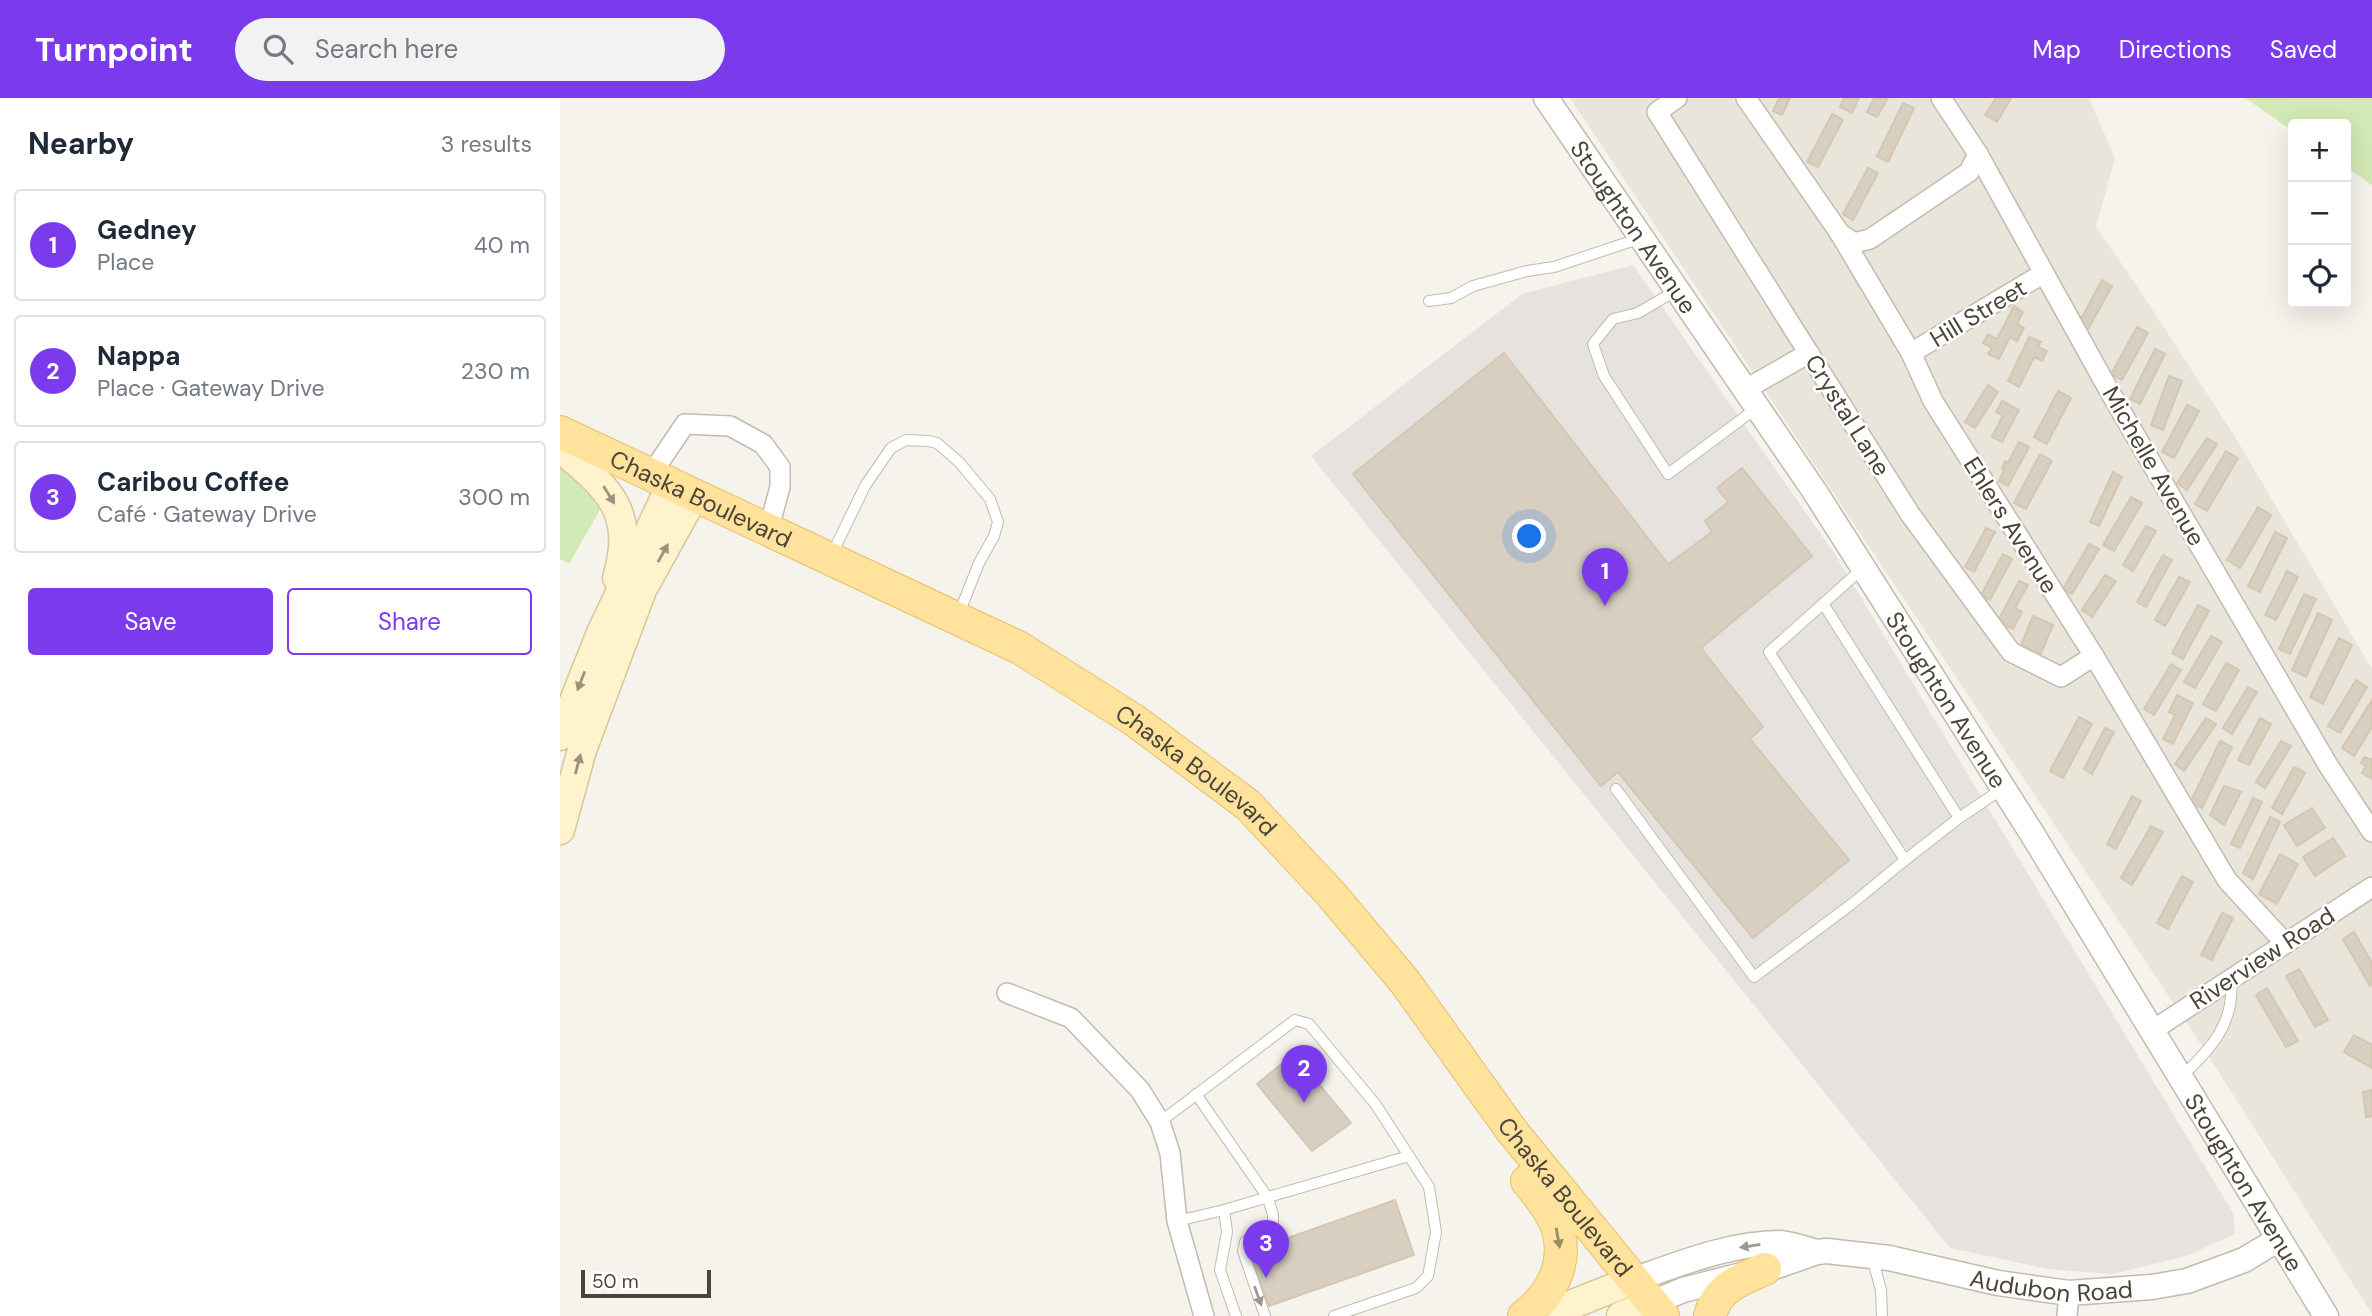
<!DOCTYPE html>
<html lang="en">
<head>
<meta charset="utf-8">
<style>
	:root { --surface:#fff; --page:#f2f2f3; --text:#1f2937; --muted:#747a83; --line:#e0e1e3; --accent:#7c3aed }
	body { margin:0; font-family:"DM Sans",sans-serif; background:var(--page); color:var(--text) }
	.controls { position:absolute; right:21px; top:21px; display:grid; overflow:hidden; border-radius:7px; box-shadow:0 7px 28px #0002 }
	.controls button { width:63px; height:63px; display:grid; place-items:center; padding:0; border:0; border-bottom:2px solid var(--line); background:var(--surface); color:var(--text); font:35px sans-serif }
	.scale { position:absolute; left:21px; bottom:18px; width:130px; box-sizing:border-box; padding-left:7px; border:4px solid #4b4439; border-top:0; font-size:19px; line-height:24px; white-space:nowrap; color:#4b4439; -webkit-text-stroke:5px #fff; paint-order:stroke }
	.you { position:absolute; left:970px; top:439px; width:24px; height:24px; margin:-18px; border:5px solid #fff; border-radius:50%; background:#1a73e8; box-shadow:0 0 0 10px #1a73e833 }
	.badge { display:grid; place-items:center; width:46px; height:46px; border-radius:50%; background:var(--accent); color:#fff; font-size:23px; font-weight:700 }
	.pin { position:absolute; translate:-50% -58px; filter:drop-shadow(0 2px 4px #0008) }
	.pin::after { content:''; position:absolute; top:37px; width:24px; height:21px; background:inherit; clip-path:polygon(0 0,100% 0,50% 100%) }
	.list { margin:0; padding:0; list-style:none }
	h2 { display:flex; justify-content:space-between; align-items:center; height:91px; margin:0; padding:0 28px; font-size:30px }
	h2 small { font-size:23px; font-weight:400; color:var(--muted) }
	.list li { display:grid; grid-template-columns:46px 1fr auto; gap:21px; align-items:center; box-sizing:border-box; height:112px; margin:0 14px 14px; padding:0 14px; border:2px solid var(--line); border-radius:7px }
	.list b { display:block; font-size:26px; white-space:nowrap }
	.list p { margin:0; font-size:23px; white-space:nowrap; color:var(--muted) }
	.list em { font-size:23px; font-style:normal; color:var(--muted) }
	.actions { display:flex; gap:14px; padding:21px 28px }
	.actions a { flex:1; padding:16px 0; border:2px solid var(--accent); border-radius:7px; text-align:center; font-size:24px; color:var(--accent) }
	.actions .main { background:var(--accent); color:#fff }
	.icon { flex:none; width:38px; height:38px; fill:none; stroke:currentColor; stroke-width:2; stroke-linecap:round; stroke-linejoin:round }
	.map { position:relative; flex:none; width:1812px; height:1218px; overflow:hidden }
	header { display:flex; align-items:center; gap:42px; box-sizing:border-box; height:98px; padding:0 35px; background:var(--accent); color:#fff }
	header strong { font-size:33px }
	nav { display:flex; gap:38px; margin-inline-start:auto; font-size:24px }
	.search { width:490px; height:63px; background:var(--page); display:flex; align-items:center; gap:18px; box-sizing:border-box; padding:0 24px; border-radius:38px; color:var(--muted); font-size:26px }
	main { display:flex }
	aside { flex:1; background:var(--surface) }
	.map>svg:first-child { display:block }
	.residential { fill:#eae5da }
	.industrial { fill:#e6e2dd }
	.green { fill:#d2eab5 }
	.building { fill:#d8cfc1; stroke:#d3c7b4; stroke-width:2 }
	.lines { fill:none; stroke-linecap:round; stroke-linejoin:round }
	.service-casing { stroke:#c2bbae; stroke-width:12 }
	.minor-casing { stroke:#c2bbae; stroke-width:22 }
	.tertiary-casing { stroke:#c2bbae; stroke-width:27 }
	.secondary-casing { stroke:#d6c79b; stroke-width:31 }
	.primary-casing { stroke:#e6c16a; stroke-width:34 }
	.service { stroke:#fff; stroke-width:10 }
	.minor { stroke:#fff; stroke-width:19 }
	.tertiary { stroke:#fff; stroke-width:24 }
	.secondary { stroke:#fff3cd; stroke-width:28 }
	.primary { stroke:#ffe39c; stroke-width:32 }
	.oneway { fill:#9c937c }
	.oneway2 { fill:#9c8c66 }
	.oneway3 { fill:#9c9892 }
	.labels { text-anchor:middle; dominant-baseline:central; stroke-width:5; stroke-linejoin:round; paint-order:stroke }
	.street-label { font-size:24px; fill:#4b4439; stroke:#fff }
</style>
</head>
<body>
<header>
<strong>Turnpoint</strong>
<div class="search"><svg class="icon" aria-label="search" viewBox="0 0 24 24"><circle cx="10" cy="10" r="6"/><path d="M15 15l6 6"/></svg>Search here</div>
<nav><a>Map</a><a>Directions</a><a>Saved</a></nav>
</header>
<main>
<aside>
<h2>Nearby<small>3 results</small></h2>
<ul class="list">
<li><span class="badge">1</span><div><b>Gedney</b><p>Place</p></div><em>40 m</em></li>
<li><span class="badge">2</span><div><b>Nappa</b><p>Place · Gateway Drive</p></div><em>230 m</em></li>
<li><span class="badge">3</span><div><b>Caribou Coffee</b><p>Café · Gateway Drive</p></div><em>300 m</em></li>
</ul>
<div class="actions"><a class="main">Save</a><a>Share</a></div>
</aside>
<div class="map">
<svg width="1812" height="1218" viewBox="0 0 1812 1218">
	<rect width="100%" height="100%" fill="#f6f3ec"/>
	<!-- residential -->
	<polygon class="residential" points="1010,0 1529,0 1555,60 1536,129 1575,185 1674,337 1812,571 1812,1216 1648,957"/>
	<!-- industrial -->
	<polygon class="industrial" points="1073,167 1274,455 1673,1115 1675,1136 1626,1158 1552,1176 1488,1171 1390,1150 751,358 962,196"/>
	<!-- green -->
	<g class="green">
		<polygon points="1685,0 1812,0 1812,87 1786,69 1786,26 1733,26 1733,33"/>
		<polygon points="0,347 52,391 9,466 0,461"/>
	</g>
	<!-- building -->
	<g class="building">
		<polygon points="1219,0 1230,0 1222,17 1213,13"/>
		<polygon points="1284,0 1299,0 1292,15 1280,9"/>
		<polygon points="1314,0 1328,0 1317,19 1307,14"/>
		<polygon points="1436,0 1451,0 1437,24 1425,17"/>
		<polygon points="1343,5 1354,10 1328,64 1317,58"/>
		<polygon points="1272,16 1283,22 1258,69 1247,64"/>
		<polygon points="1308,70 1318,75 1293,122 1283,116"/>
		<polygon points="1542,182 1552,188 1527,233 1518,227"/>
		<polygon points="1454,208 1463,214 1457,226 1464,230 1457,243 1450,239 1439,261 1428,256 1432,250 1423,245 1428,236 1437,241"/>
		<polygon points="1577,229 1588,235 1562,282 1551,276"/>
		<polygon points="1469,239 1481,244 1478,249 1487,253 1482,263 1474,259 1459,289 1448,283"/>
		<polygon points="1595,251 1605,256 1580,306 1570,301"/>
		<polygon points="944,255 1108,466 1152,434 1145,423 1168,404 1157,390 1182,370 1252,458 1141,550 1203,629 1190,641 1289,762 1193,840 1058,674 1041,688 793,376"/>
		<polygon points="1609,278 1622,283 1603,332 1591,327"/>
		<polygon points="1428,287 1438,294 1415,330 1405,324"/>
		<polygon points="1498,293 1511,300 1487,346 1474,339"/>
		<polygon points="1442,303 1459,312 1442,344 1432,339 1443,317 1436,314"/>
		<polygon points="1627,307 1639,313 1614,360 1602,354"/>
		<polygon points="1647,340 1657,346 1627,392 1617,385"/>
		<polygon points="1459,344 1469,349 1448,388 1439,383 1444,372 1442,370 1445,363 1448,365"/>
		<polygon points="1666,353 1678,360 1647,413 1635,406"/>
		<polygon points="1480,356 1492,363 1466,411 1454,405"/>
		<polygon points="1553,374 1562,379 1539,428 1530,424"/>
		<polygon points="1571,399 1582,405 1554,453 1543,447"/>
		<polygon points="1698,409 1711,417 1680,470 1667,462"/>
		<polygon points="1586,428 1596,433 1573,473 1563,467"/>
		<polygon points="1426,430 1435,434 1414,474 1405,469"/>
		<polygon points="1715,434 1727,440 1700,494 1688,488"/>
		<polygon points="1529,446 1539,451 1512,496 1503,491"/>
		<polygon points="1443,456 1452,461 1430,502 1421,497"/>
		<polygon points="1603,457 1612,462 1586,509 1577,504"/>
		<polygon points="1727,473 1738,479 1716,522 1705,517"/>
		<polygon points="1545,477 1556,483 1532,519 1522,512"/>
		<polygon points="1619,479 1630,484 1605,528 1595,522"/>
		<polygon points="1459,483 1468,487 1455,510 1462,514 1453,531 1438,523"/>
		<polygon points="1744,496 1756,501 1730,556 1719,551"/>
		<polygon points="1638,507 1649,513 1623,561 1612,555"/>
		<polygon points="1758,515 1772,522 1746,579 1732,572"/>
		<polygon points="1473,518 1493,527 1479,560 1459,552"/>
		<polygon points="1651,538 1662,544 1635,590 1624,584"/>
		<polygon points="1779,540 1792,547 1763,606 1750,599"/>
		<polygon points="1666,565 1679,572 1656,613 1643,606"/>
		<polygon points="1611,566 1621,572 1594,617 1584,611"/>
		<polygon points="1796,582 1807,589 1780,635 1768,628"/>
		<polygon points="1688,589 1697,594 1672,636 1663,630"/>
		<polygon points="1617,597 1633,605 1613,646 1603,641 1615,617 1609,614"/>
		<polygon points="1812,602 1812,629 1794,658 1782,650"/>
		<polygon points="1519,619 1532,626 1503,680 1490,673"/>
		<polygon points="1646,620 1656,626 1624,673 1615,666"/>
		<polygon points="1700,620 1711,626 1689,667 1678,662"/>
		<polygon points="1545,630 1554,634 1532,676 1524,671"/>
		<polygon points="1660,643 1672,649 1642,710 1630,705"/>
		<polygon points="1721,643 1731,648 1705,690 1696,684"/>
		<polygon points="1804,659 1811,662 1812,660 1812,681 1802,675 1806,668 1801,665"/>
		<polygon points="1734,669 1745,675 1722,716 1712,710"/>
		<polygon points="1664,688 1681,694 1664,727 1650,717"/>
		<polygon points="1572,698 1581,703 1556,751 1547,746"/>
		<polygon points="1693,700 1702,704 1680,750 1671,746"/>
		<polygon points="1752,710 1765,730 1737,748 1724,727"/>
		<polygon points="1710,719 1720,724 1693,781 1683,775"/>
		<polygon points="1591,728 1603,734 1572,787 1561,780"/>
		<polygon points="1773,740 1785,758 1755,778 1743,759"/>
		<polygon points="1720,756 1738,766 1717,806 1699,796"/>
		<polygon points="1622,778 1633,784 1608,831 1597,825"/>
		<polygon points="1662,815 1673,820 1652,862 1641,857"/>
		<polygon points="1794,834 1812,865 1812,887 1810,888 1783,841"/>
		<polygon points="1739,871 1768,922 1755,929 1726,878"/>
		<polygon points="1707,890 1738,943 1726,949 1696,897"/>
		<polygon points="1794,937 1812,947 1812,970 1784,954"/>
		<polygon points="734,956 791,1025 752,1053 697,986"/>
		<polygon points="1812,992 1812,1018 1806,1019 1803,994"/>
		<polygon points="835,1102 854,1157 709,1208 688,1154"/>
	</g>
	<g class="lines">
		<defs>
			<g id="service">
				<polyline points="1117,192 1078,215 1053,221 1033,246 1044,278 1108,376 1198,309"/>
				<polyline points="869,203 891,200 913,188 967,173 994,169 1081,140"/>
				<polyline points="272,456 305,388 331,350 346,342 368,343 377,345 399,364 430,401 438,424 434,438 419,465 398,518"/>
				<polyline points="1264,507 1399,720 1345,762"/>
				<polyline points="1056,691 1194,879 1293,805 1345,762 1209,554 1303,470"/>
				<polyline points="1399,720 1442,691"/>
				<path d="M1621 979C1651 951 1675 925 1671 882"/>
				<polyline points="636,996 708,1100 713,1117 713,1127 685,1144 683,1153 705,1218"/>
				<polyline points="600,1024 735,922 749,926 816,1007 869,1089 876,1134 868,1178 856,1190 774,1218"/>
				<polyline points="664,1112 849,1058"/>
				<polyline points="617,1123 664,1112 667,1134 660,1172 676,1218"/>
				<polyline points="1312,1159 1321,1192 1322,1218"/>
			</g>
			<g id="minor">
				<polyline points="1117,0 1097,14 1350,416 1451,554 1501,579 1534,558"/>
				<polyline points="1186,0 1279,134 1351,255 1373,303 1534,558 1667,782 1725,845"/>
				<polyline points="1381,0 1418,56 1551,296 1768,667 1812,734"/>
				<polyline points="1279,135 1294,145 1310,141 1409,74 1418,56"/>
				<polyline points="1351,255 1484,175"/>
				<polyline points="1186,291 1249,255"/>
				<polyline points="90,378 125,326 170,328 203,346 220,369 220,389 208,433"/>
				<polyline points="447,895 511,920 580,992 600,1024 610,1055 617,1123 644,1218"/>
				<polyline points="1593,932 1812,789"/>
				<polyline points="1507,1218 1509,1195"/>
			</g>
			<g id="tertiary">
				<path id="s1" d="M986 0 1255 394 1471 734 1766 1218"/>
				<path d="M1073 1182C1119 1166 1170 1145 1220 1145 1232 1146 1245 1151 1257 1154"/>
				<path id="s2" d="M1092 1205 1123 1192 1217 1168 1257 1154 1267 1153 1329 1160 1438 1185 1509 1195 1592 1189 1627 1183 1684 1162 1719 1141"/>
			</g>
			<g id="secondary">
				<path d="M0 350C47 389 77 413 57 480"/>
				<polyline points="0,638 41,535 111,387"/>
				<polyline points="0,732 22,652 82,492 134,398"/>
				<polyline points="983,1218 1073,1182"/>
				<polyline points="1061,1218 1092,1205"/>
			</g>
			<g id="primary">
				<path id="s3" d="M0 334 460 550 574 622 688 707 771 796 845 884 952 1033 1103 1218"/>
				<path d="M964 1218C996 1194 1012 1155 992 1118 986 1105 975 1094 967 1083"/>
				<path d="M1150 1218C1157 1189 1180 1182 1205 1171"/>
			</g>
		</defs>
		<!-- service casing -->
		<use href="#service" class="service-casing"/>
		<!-- minor casing -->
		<use href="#minor" class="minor-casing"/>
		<!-- tertiary casing -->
		<use href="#tertiary" class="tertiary-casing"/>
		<!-- secondary casing -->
		<use href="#secondary" class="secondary-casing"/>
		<!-- primary casing -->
		<use href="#primary" class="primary-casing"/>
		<!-- service -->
		<use href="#service" class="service"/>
		<!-- minor -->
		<use href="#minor" class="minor"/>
		<!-- tertiary -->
		<use href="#tertiary" class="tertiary"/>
		<!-- secondary -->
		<use href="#secondary" class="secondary"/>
		<!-- primary -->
		<use href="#primary" class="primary"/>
	</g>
	<!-- one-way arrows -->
	<defs><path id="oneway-solid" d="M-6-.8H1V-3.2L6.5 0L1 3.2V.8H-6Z" transform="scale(1.75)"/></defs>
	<g class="oneway">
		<use href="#oneway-solid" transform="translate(49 397) rotate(58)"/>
		<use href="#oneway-solid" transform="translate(103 455) rotate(-61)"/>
		<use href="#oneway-solid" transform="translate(21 583) rotate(111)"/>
		<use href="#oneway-solid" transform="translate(18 666) rotate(-75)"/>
	</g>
	<use class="oneway2" href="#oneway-solid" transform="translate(998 1140) rotate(80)"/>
	<g class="oneway3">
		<use href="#oneway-solid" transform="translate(1190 1148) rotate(171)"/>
		<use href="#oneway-solid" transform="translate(698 1198) rotate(70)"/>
	</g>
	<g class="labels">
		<!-- street labels -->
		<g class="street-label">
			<text stroke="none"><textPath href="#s1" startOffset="156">Stoughton Avenue</textPath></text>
			<text transform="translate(1418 215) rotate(-31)">Hill Street</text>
			<text transform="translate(1288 317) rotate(58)">Crystal Lane</text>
			<text transform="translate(1594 368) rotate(60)">Michelle Avenue</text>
			<text stroke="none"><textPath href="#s3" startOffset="156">Chaska Boulevard</textPath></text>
			<text transform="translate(1451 427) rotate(58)">Ehlers Avenue</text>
			<text stroke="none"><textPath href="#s1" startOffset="723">Stoughton Avenue</textPath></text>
			<text stroke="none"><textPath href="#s3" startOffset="723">Chaska Boulevard</textPath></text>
			<text transform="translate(1702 860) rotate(-33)">Riverview Road</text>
			<text stroke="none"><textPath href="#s1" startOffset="1290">Stoughton Avenue</textPath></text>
			<text stroke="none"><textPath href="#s3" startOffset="1290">Chaska Boulevard</textPath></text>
			<text stroke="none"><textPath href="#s2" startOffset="411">Audubon Road</textPath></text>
		</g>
	</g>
</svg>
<div class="controls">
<button>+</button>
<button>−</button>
<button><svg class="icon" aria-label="locate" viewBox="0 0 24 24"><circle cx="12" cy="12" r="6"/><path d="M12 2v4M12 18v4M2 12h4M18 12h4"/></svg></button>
</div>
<div class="scale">50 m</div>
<div class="you"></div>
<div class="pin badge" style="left:1045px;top:508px">1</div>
<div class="pin badge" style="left:744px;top:1005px">2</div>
<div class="pin badge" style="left:706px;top:1180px">3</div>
</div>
</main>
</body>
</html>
